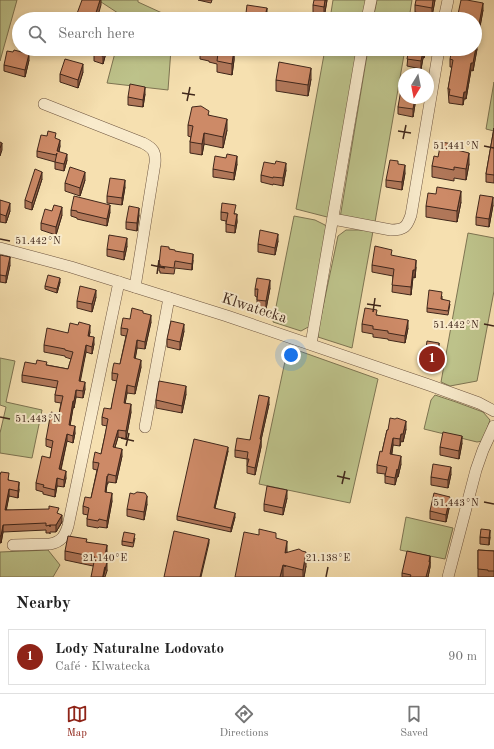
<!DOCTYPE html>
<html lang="en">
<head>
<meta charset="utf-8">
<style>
	:root { --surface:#fff; --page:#f6f6f6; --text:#222; --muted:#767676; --line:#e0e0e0; --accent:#8f2418 }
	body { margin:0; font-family:"Old Standard TT",serif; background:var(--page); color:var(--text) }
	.compass { position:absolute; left:398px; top:68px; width:36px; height:36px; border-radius:50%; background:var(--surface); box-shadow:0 2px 6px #0003; rotate:190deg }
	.you { position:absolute; left:291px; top:355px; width:14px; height:14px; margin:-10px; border:3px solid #fff; border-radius:50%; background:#1a73e8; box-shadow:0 0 0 6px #1a73e833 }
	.badge { display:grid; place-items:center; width:26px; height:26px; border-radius:50%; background:var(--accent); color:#fff; font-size:13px; font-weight:700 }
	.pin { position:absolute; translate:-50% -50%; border:2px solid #fff; box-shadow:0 1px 4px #0006 }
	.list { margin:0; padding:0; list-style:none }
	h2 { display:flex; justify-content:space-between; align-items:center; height:52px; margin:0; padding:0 16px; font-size:17px }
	h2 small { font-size:13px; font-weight:400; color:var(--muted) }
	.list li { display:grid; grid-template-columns:26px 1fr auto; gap:12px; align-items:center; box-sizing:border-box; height:56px; margin:0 8px 8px; padding:0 8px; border:1px solid var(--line); border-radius:0px }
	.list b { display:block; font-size:15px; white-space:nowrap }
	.list p { margin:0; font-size:13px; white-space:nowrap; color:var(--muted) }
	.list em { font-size:13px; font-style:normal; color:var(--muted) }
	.icon { flex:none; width:22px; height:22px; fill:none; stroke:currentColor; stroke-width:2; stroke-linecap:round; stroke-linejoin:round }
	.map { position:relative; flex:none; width:494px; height:577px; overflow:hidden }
	.search { position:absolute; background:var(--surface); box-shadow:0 2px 6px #0003; left:12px; right:12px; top:12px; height:44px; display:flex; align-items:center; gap:10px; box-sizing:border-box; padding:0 14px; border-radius:22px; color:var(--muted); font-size:15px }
	.sheet { height:116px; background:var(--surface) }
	nav { display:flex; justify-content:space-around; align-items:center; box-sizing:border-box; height:56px; border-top:1px solid var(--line); background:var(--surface); font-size:11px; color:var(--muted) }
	nav a { display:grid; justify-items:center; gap:2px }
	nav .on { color:var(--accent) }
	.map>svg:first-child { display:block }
	.green { fill:#bdc28a; stroke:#7e7452 }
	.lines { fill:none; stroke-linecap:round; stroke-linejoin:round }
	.minor-casing { stroke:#6e5540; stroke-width:12 }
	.minor { stroke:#f9ebcc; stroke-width:11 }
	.wall { fill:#b07759; stroke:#40271b }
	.shaded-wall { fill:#906148; stroke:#40271b }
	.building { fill:#cd8a67; stroke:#40271b }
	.ticks { fill:none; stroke:#40271b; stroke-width:1.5 }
	.labels { text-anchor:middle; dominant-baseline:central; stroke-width:4; stroke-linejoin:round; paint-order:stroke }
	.street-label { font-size:15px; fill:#40271b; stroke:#f9ebcc }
	.ticks-label { font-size:10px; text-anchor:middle; fill:#40271b; stroke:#f9ebcc; stroke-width:4; stroke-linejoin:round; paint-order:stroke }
</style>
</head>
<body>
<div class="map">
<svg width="494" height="577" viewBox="0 0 494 577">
	<rect width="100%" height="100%" fill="#f6e0b0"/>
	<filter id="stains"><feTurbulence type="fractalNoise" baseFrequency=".005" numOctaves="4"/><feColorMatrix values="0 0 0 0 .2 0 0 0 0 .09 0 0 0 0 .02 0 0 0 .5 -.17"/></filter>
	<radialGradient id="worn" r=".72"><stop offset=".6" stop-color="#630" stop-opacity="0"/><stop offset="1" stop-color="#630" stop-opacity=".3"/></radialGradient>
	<!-- green -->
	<g class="green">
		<polygon points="0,0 17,0 0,61"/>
		<polygon points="98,0 138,0 138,2 173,18 172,19 124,19 124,17"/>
		<polygon points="333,0 370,0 367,19 330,19"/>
		<polygon points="377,0 412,0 409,19 373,19"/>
		<polygon points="116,49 171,49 168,90 107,83"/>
		<polygon points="325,49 361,49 331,218 296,209"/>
		<polygon points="368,49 405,49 375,222 340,218"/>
		<polygon points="494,82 494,131 486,129"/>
		<polygon points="294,216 315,220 325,225 330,232 310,326 301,331 273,322"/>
		<polygon points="346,230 366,230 373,231 352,348 318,337 319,326 338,236"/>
		<polygon points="468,233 494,238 494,291 477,381 450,386 441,382"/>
		<polygon points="288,347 378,379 350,503 259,484"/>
		<polygon points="0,358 15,361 6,402 42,410 32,458 0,453 0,433 6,407 0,405"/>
		<polygon points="435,395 456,402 483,412 490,420 483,441 477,442 424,429 431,400"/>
		<polygon points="406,517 453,528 445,559 400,550"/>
		<polygon points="48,550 60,565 53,577 0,577 0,552"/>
	</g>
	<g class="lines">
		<defs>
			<g id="minor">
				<polyline points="367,19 371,0"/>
				<polyline points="444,19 448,0"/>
				<path d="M44 104 143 143C153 148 156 152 155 163L135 287"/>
				<path d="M333 219 391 230C404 230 407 227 411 215L439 49"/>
				<polyline points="0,248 71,267 227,316 429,385 479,403 494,411"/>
				<polyline points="311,344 362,49"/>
				<polyline points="145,427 169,298"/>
				<path d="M13 545 50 544C61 542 65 536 68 526L119 282"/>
				<polyline points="448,577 476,470 483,450 494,426"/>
			</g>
		</defs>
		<!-- minor casing -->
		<use href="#minor" class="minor-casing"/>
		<!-- minor -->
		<use href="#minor" class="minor"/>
	</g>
	<!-- wall -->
	<g class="wall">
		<polygon points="198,0 212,0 211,3"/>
		<polygon points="327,0 324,18 313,16 313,5"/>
		<polygon points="435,0 432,16 415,12 415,5"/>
		<polygon points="483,10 479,32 475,31 475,19"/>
		<polygon points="246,13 267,16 266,19 246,19"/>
		<polygon points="64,49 77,49 76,54 64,51"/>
		<polygon points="107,49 103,64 94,61 94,54"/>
		<polygon points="200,49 234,49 234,60 232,75 217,72 217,64 209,62 209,61 200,59"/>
		<polygon points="407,49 426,49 424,58 423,58 421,69 407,66 408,56 407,55"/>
		<polygon points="477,49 473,71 471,70 466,99 464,99 463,105 449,103 448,89 452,67 450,67 450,59"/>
		<polygon points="29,60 25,77 4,71 4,65"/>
		<polygon points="83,72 78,88 60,82 60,74"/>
		<polygon points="311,79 308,96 276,91 276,80"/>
		<polygon points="145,94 143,107 128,105 128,97"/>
		<polygon points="404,98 416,98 413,117 398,114 398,107"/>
		<polygon points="209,115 227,130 223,148 204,144 202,155 190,153 190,142 191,137 188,136 188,125"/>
		<polygon points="494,128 494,183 486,182 486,174"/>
		<polygon points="56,139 60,146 59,152 67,160 64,171 55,169 55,162 37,157 37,151"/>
		<polygon points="457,150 469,164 466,180 454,178 454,181 432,177 432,166 438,157"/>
		<polygon points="237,164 234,180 213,177 213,169"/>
		<polygon points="398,164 405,173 402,190 386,187 386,180"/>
		<polygon points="286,170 283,186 273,184 273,185 261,182 261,175"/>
		<polygon points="42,179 32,210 25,208 25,200"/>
		<polygon points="85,180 80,196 65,191 65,183"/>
		<polygon points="125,187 122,205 107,203 107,196"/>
		<polygon points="0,200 10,211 6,223 0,222"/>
		<polygon points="461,202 457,222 426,217 426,206"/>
		<polygon points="493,205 489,227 476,225 476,217"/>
		<polygon points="71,210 110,212 107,226 77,219 77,218 71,216"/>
		<polygon points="52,211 62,215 56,235 41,230 41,223"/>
		<polygon points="221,212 236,214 237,222 235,233 226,232 226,221 221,220"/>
		<polygon points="139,215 137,231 126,229 126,222"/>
		<polygon points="278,241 275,255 258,252 258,244"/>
		<polygon points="127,246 124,260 107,256 107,249"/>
		<polygon points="169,249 193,260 192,270 175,268 174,274 160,273 160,271 159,271 159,264"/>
		<polygon points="0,255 10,265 6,283 0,282"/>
		<polygon points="392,256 416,267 415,278 413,277 411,295 392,292 393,276 372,272 372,265"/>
		<polygon points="60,282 57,293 45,289 45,286"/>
		<polygon points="270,288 266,309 257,307 257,297 255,296 255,289"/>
		<polygon points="442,296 442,299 450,304 448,315 427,312 427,308"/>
		<polygon points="96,297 92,312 77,308 77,301"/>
		<polygon points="143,313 151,322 145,349 137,348 135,358 141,367 135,394 127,393 125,403 131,412 126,439 118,437 115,447 122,456 116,483 108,482 108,484 107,484 106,492 112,501 107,528 99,527 98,528 87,526 87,519 88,515 83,514 83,506 91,498 97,470 93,469 93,462 101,454 107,426 102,425 102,417 111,409 117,381 112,380 112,373 120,364 126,336 121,335 121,328 130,319"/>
		<polygon points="377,315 408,328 405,343 388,340 388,339 373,337 373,334 362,332 362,324"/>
		<polygon points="184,331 180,350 167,347 167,339"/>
		<polygon points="90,332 89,336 94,344 92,354 86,352 82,369 80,381 85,389 83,398 76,397 74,408 73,408 70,425 75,433 73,443 67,441 61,470 66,478 64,487 57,486 55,497 43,494 43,492 36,490 36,483 50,458 52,448 46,446 46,439 59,414 61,403 55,402 55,395 57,388 22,382 22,375 36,364 47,365 68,369 71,359 65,357 65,356 44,352 44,345 68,333"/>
		<polygon points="439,351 437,365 425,362 425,355"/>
		<polygon points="186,394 182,413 156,408 156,400"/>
		<polygon points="269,404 261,440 261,447 255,475 247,473 247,459 235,457 235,450 250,440"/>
		<polygon points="406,429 403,442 401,441 400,446 393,445 392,454 401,464 398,477 397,477 395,485 385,483 385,474 377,473 377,465 382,452 387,430"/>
		<polygon points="462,443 459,459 440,455 440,447"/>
		<polygon points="228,451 215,508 235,517 231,532 177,520 177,516"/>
		<polygon points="451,474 448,488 431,485 431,477"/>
		<polygon points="0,475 9,480 19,489 18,498 9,496 6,510 59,514 62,522 56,532 50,532 50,534 50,533 46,533 46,530 3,532 1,543 0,543"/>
		<polygon points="287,498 283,515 264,511 264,504"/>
		<polygon points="147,504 144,520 127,516 127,509"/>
		<polygon points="450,504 446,522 430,519 430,511"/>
		<polygon points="480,537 490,537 489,545 480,544"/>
		<polygon points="135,538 133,547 122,545 122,541"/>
		<polygon points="276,538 287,552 306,566 304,577 235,577"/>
		<polygon points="87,542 107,555 105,562 107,571 93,566 65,560 65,551"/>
		<polygon points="478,550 494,551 494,577 478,577"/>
		<polygon points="430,556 430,567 428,577 402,577 402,573"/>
	</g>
	<!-- shaded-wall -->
	<g class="shaded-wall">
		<polygon points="100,0 101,0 101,5 97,19 94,19"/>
		<polygon points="325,0 327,0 324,18 324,7"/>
		<polygon points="433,0 435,0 432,16 432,8"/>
		<polygon points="483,3 483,10 479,32 479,24"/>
		<polygon points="267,8 267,16 266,19 265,19"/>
		<polygon points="477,42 477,49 473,71 473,63"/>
		<polygon points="105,49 107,49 103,64 103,56"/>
		<polygon points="234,49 234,60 232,75 232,64"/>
		<polygon points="425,49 426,49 424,58 424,51"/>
		<polygon points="423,51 423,58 421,69 421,61"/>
		<polygon points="29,54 29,60 25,77 25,70"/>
		<polygon points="471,63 471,70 466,99 466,92"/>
		<polygon points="83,64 83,72 78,88 78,80"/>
		<polygon points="311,68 311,79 308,96 308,85"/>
		<polygon points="145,87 145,94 143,107 143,100"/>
		<polygon points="464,92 464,99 463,105 463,98"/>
		<polygon points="415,98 416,98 413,117 413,109"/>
		<polygon points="227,119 227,130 223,148 223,137"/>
		<polygon points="204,133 204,144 202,155 202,144"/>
		<polygon points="60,140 60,146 57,158 57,151"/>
		<polygon points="2,143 2,150 0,156 0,148"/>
		<polygon points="469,153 469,164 466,180 466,169"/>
		<polygon points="67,154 67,160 64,171 64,164"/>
		<polygon points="237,156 237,164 234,180 234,173"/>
		<polygon points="286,163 286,170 283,186 283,178"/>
		<polygon points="405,165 405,173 402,190 402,182"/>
		<polygon points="42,172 42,179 32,210 32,203"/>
		<polygon points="85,172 85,180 80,196 80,188"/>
		<polygon points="125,180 125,187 122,205 122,198"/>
		<polygon points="461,191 461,202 457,222 457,211"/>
		<polygon points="493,197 493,205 489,227 489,219"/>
		<polygon points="10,203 10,211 6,223 6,216"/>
		<polygon points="110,205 110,212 107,226 107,219"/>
		<polygon points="62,207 62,215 56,235 56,227"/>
		<polygon points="139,208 139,215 137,231 137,223"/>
		<polygon points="237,214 237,222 235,233 235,226"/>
		<polygon points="278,234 278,241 275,255 275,248"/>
		<polygon points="127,238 127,246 124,260 124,252"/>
		<polygon points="193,254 193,260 192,270 192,264"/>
		<polygon points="10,257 10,265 6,283 6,276"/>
		<polygon points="416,260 416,267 415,278 415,270"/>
		<polygon points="413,270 413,277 411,295 411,287"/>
		<polygon points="60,278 60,282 57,293 57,289"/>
		<polygon points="270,280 270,288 266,309 266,301"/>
		<polygon points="96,290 96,297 92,312 92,304"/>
		<polygon points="151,315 151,322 145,349 145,342"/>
		<polygon points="408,320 408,328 405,343 405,336"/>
		<polygon points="184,324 184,331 180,350 180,342"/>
		<polygon points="90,325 90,332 88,343 88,336"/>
		<polygon points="94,337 94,344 92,354 92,347"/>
		<polygon points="137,340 137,348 134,366 134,358"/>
		<polygon points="439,343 439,351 437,365 437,357"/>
		<polygon points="86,345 86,352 79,388 79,381"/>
		<polygon points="141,360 141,367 135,394 135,387"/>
		<polygon points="85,382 85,389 83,398 83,391"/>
		<polygon points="127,385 127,393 124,410 124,403"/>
		<polygon points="186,386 186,394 182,413 182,406"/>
		<polygon points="76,390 76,397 74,408 74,401"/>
		<polygon points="269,397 269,404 261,440 261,447 255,475 255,468 260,439"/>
		<polygon points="73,401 73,408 69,432 69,425"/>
		<polygon points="131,404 131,412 126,439 126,431"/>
		<polygon points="406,421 406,429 403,442 403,434"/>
		<polygon points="75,426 75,433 73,443 73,436"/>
		<polygon points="118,430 118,437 113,454 113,447"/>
		<polygon points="67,434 67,441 59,476 59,469"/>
		<polygon points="401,434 401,441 400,446 400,439"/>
		<polygon points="462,436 462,443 459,459 459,451"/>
		<polygon points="393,438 393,445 390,461 390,454"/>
		<polygon points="228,447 228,451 214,512 214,508"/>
		<polygon points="122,449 122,456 116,483 116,476"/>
		<polygon points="401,456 401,464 398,477 398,470"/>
		<polygon points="451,467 451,474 448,488 448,480"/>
		<polygon points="397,469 397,477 395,485 395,478"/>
		<polygon points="66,471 66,478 64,487 64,480"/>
		<polygon points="107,476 107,484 105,499 105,492"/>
		<polygon points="57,478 57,486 55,497 55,490"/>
		<polygon points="19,482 19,489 18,498 18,491"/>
		<polygon points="9,489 9,496 5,517 5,510"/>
		<polygon points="287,490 287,498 283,515 283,508"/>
		<polygon points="112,493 112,501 107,528 107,521"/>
		<polygon points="147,496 147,504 144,520 144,512"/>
		<polygon points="450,497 450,504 446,522 446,515"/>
		<polygon points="235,513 235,517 231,532 231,528"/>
		<polygon points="62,515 62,522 56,532 56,525"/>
		<polygon points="3,525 3,532 1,543 1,536"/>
		<polygon points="490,530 490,537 489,545 489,538"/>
		<polygon points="209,539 209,543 201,577 200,577"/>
		<polygon points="287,541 287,555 285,567 285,553"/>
		<polygon points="107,545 107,555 104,570 104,561"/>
		<polygon points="306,552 306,566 304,577 303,577 303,570"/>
		<polygon points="430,556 430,567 428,577 426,577"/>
		<polygon points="107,562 107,571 105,577 103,577"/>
		<polygon points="283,565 283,577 280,577"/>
	</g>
	<!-- building -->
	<g class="building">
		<polygon points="82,0 100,0 94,19 72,19 72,17 75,19"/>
		<polygon points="314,0 325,0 324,7 313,5"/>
		<polygon points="416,0 433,0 432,8 415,5"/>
		<polygon points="461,0 467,0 483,3 479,24 475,23 475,19 457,19"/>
		<polygon points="247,5 267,8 265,16 246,13"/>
		<polygon points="475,41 477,42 473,63 471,63 466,92 464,92 463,98 449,95 450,89 448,89 453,60 450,59 452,49 475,49"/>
		<polygon points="95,49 105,49 103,56 94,54"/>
		<polygon points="205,49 234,49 232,64 217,61 218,53 209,51 209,50"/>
		<polygon points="409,49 425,49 424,51 423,51 421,61 407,59"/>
		<polygon points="14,50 29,54 25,70 4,65 7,51 13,52"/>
		<polygon points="65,59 83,64 78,80 60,74"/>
		<polygon points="279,62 311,68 308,85 276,80"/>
		<polygon points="130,84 145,87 143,100 128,97"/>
		<polygon points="402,84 404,85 404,98 415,98 413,109 398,107"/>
		<polygon points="201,106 209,111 208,115 227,119 223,137 204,133 202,144 190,142 193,126 188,125 192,107"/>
		<polygon points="494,128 494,175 486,174"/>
		<polygon points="48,131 56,133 55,138 60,140 57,151 67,154 64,164 55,162 57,153 56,155 37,151 41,135 47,136"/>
		<polygon points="0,142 2,143 0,148"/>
		<polygon points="441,142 453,144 457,150 469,153 466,169 454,167 454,170 432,166 434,156 438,157"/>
		<polygon points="227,154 237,156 234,173 213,169 215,156 226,158"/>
		<polygon points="390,160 398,161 398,164 405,165 402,182 386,180"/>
		<polygon points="276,161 286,163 283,178 273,177 273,178 261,175 264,162 275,164"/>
		<polygon points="70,167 85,172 80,188 65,183"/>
		<polygon points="35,169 42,172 32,203 25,200"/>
		<polygon points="110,178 125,180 122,198 107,196"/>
		<polygon points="437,187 461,191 457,211 426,206 428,193 436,194"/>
		<polygon points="480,195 493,197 489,219 476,217"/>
		<polygon points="74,196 110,205 107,219 77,212 77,211 71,210"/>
		<polygon points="0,200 10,203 6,216 0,214"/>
		<polygon points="222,203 236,205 234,214 237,214 235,226 226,224 228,213 221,212"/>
		<polygon points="54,205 62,207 56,227 41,223 45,209 52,211"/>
		<polygon points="129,206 139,208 137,223 126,222"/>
		<polygon points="260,230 278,234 275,248 258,244"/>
		<polygon points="109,235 127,238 124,252 107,249"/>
		<polygon points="161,246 169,247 169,249 175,250 175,251 193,254 192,264 175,261 174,268 160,266 160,264 159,264"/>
		<polygon points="375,246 392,250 391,255 416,260 415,270 413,270 411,287 392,285 394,269 372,265"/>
		<polygon points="0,255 10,257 6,276 0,275"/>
		<polygon points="48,275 60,278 57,289 45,286"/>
		<polygon points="257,278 270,280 266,301 257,300 258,289 255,289"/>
		<polygon points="80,286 96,290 92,304 77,301"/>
		<polygon points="429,290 442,292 441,299 450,301 448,311 427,308"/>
		<polygon points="132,308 143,311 143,313 151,315 145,342 137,340 134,358 141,360 135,387 127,385 124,403 131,404 126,431 118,430 113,447 122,449 116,476 108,474 108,476 107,476 105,492 112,493 107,521 99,519 98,521 87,519 89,508 83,506 85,497 91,498 99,463 93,462 95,452 101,454 105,435 108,419 102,417 104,408 111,409 113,398 118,374 112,373 113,367 114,363 120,364 128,329 121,328 123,318 130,319"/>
		<polygon points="365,308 377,310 376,315 408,320 405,336 388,333 388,331 373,329 373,326 362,324"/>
		<polygon points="171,321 184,324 180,342 167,339"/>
		<polygon points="79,322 90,325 88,336 94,337 92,347 86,345 79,381 85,382 83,391 76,390 74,401 73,401 69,425 75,426 73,436 67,434 59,469 66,471 64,480 57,478 55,490 43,487 44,485 36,483 42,456 50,458 53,441 46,439 51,412 59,414 63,396 55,395 58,381 22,375 25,362 36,364 37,360 47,362 46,365 68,369 73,352 65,350 65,349 44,345 47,328 68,333 70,323 78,325"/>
		<polygon points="427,341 439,343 437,357 425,355"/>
		<polygon points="159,381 186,386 182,406 156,400"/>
		<polygon points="259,395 269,397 260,439 261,440 255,468 247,466 249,459 247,459 248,452 235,450 237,438 250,440"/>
		<polygon points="390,418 395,419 397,418 406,421 403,434 401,434 400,439 393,438 390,454 401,456 398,470 397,469 395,478 385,476 387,467 377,465 380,451 382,452 387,430 388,430"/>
		<polygon points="443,432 462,436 459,451 440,447"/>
		<polygon points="194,439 228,447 214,508 235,513 231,528 177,516"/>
		<polygon points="433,464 451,467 448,480 431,477"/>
		<polygon points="1,472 9,473 8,480 19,482 18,491 9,489 5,510 49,509 49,506 59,508 57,513 62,515 56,525 50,525 50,527 50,525 46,526 46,523 3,525 1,536 0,536 0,475"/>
		<polygon points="267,486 287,490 283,508 264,504"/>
		<polygon points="137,492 145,493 147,496 144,512 127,509 130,493 134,494"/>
		<polygon points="434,493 450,497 446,515 430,511"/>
		<polygon points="259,529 276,533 276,538 287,541 285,553 299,549 302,551 306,552 303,570 283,565 280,577 235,577 244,532 259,535"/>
		<polygon points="481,529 490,530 489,538 480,537"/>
		<polygon points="174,531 209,539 200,577 164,577"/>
		<polygon points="124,532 135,534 133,543 122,541"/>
		<polygon points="68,536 87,539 86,542 107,545 104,561 107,562 103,577 91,577 95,557 65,551"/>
		<polygon points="478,550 494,551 494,571 488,571 488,570 478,569"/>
		<polygon points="407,551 430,556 429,562 430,562 426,577 410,577 411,575 402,573"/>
	</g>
	<!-- ticks -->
	<path class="ticks" d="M182 93 195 95M187 101 190 87M398 131 411 133M403 139 406 125M484 146 494 148M0 239 10 241M151 265 165 268M157 274 159 260M367 304 381 306M373 312 375 298M484 324 494 326M0 417 10 419M121 438 134 441M126 446 129 433M337 476 350 479M342 484 345 471M484 502 494 504M103 577 105 567M326 577 328 567"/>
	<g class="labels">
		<!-- street labels -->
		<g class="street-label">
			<text transform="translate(254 309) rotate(18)">Klwatecka</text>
		</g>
	</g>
	<g class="ticks-label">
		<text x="456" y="149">51.441°N</text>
		<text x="38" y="244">51.442°N</text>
		<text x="456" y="328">51.442°N</text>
		<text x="38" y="422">51.443°N</text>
		<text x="456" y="506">51.443°N</text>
		<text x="105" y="561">21.140°E</text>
		<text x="328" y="561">21.138°E</text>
	</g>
	<rect width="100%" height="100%" filter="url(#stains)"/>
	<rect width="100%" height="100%" fill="url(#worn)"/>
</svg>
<svg class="compass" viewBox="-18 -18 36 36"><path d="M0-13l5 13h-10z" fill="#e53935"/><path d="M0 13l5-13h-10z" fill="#767676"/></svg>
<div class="you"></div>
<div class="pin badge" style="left:432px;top:359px">1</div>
<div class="search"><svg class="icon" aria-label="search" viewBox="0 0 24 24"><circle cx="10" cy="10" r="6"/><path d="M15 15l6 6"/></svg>Search here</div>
</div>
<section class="sheet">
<h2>Nearby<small></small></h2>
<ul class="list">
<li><span class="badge">1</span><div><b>Lody Naturalne Lodovato</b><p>Café · Klwatecka</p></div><em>90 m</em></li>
</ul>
</section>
<nav>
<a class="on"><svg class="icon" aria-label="map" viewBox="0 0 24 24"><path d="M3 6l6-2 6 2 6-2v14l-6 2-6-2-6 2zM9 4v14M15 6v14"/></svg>Map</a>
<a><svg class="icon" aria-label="directions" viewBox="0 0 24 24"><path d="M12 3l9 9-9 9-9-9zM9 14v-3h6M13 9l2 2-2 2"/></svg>Directions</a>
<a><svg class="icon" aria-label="saved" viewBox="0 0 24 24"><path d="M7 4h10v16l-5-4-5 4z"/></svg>Saved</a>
</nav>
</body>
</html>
